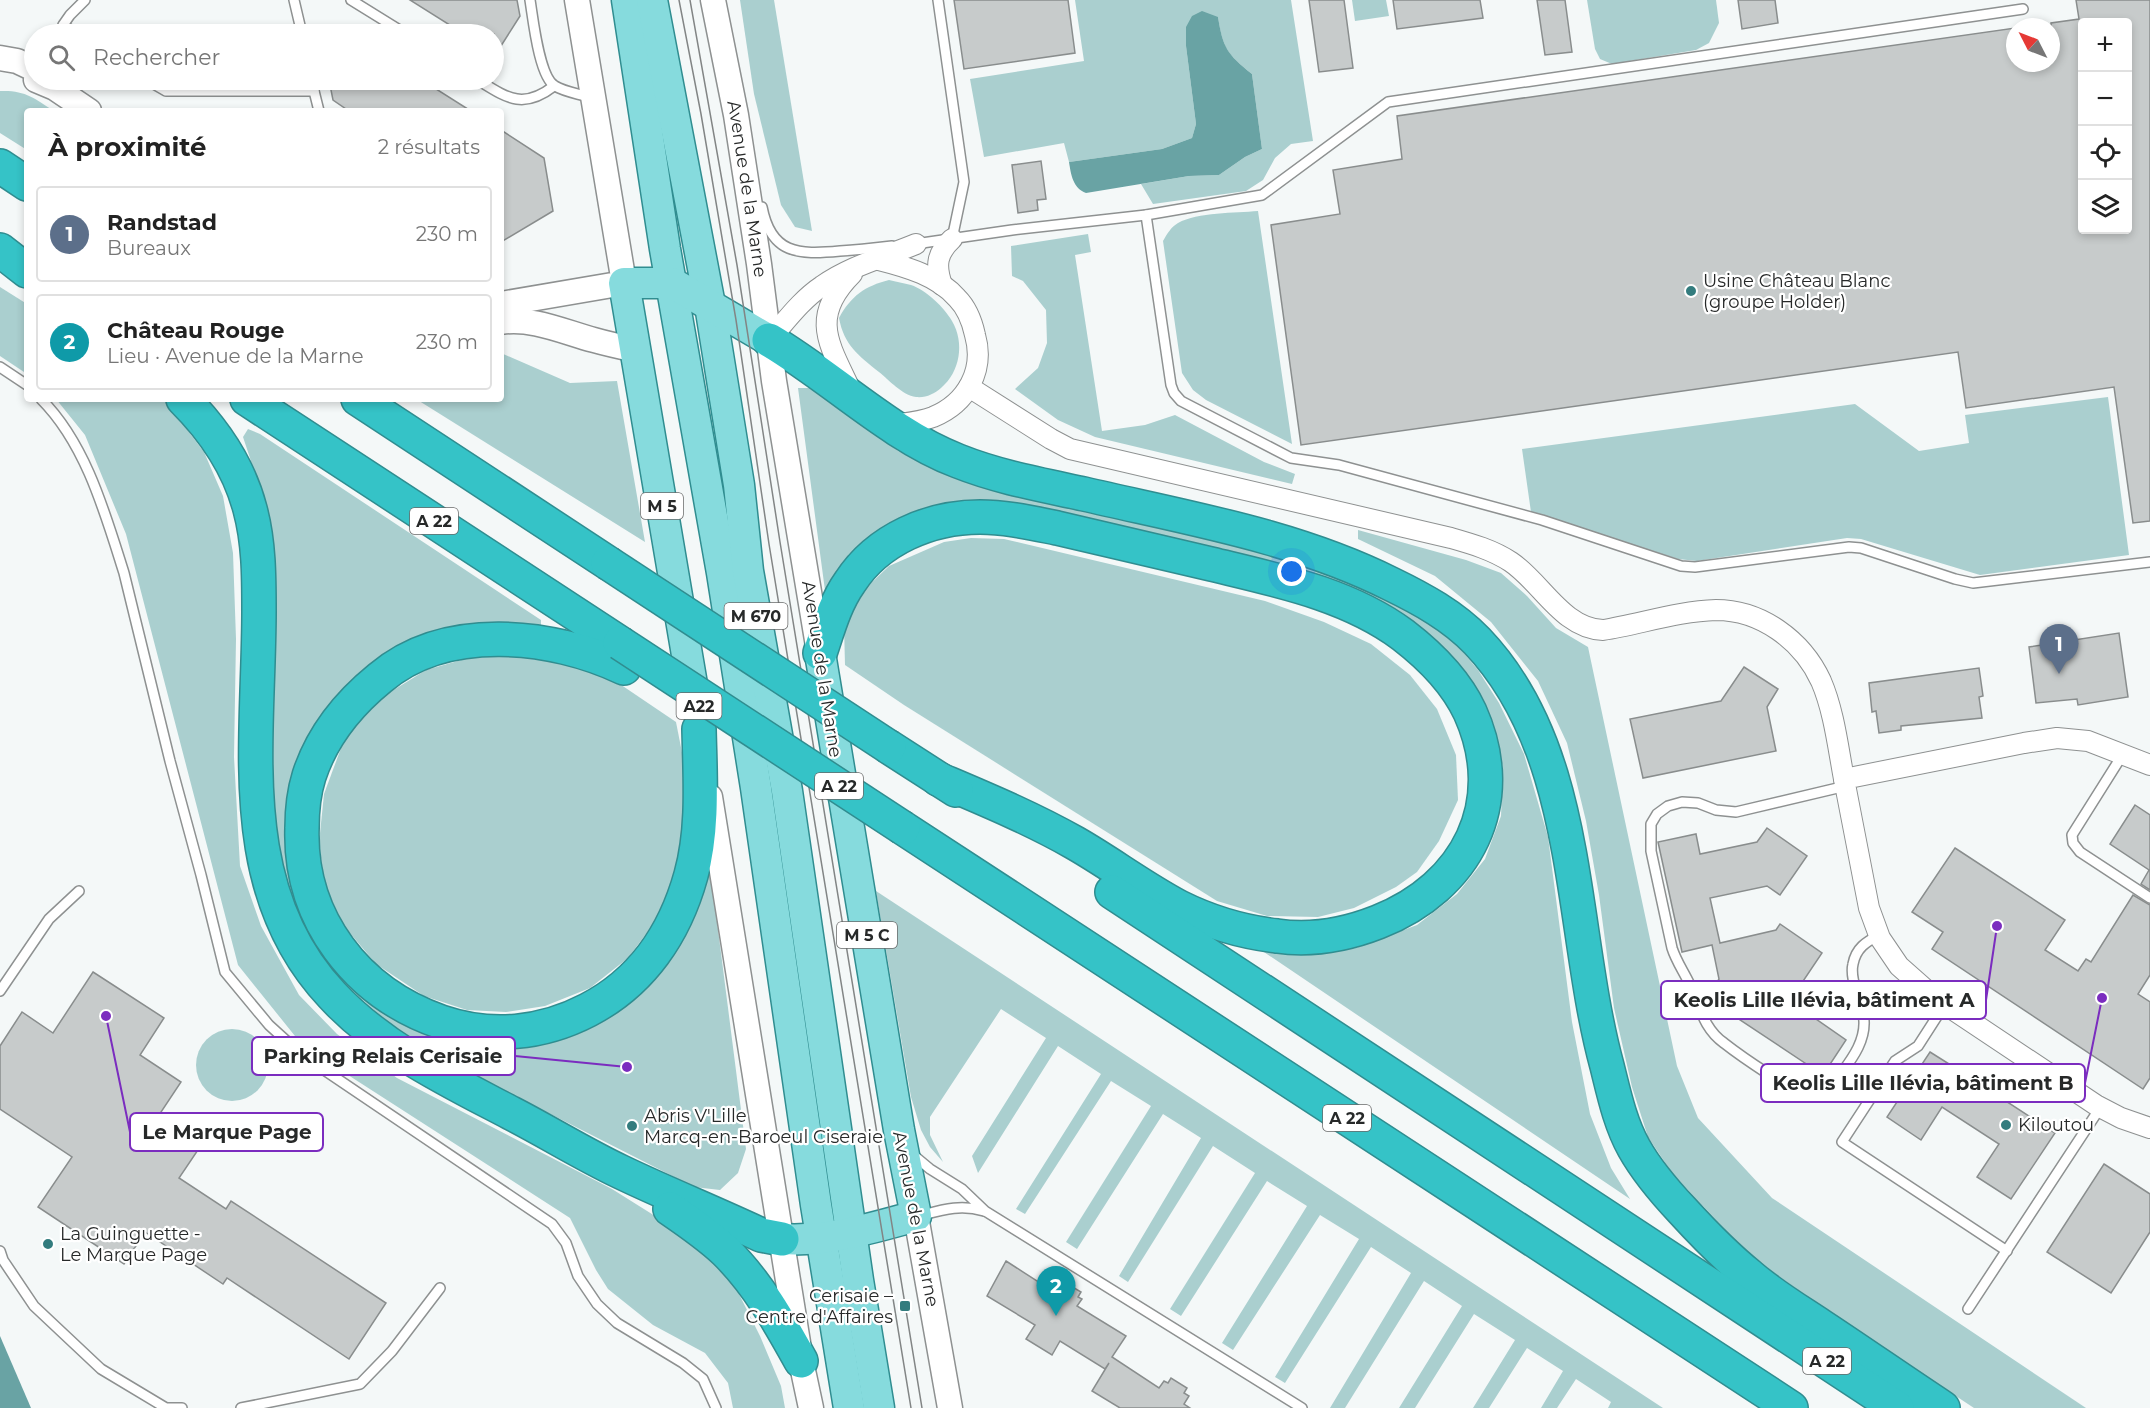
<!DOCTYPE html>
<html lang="fr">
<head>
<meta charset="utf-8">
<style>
	:root { --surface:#fff; --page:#f2f2f2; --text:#222; --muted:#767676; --line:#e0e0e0; --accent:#1a73e8 }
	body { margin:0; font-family:Montserrat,sans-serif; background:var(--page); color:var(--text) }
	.controls { position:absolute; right:18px; top:18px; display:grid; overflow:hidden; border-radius:6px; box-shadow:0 3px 9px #0003 }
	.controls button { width:54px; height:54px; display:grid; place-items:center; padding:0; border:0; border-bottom:2px solid var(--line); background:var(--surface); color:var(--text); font:30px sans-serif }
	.compass { position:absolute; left:2006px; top:18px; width:54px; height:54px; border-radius:50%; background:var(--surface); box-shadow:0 3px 9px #0003; rotate:312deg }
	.you { position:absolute; left:1292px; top:572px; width:21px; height:21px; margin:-15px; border:4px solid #fff; border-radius:50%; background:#1a73e8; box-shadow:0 0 0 9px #1a73e833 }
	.badge { display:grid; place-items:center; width:39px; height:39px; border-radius:50%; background:var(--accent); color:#fff; font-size:20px; font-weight:700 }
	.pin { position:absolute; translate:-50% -50px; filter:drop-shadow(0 2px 3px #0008) }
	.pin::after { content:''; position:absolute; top:32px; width:21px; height:18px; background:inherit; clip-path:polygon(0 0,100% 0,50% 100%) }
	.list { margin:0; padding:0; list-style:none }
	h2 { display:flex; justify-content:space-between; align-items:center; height:78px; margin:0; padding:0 24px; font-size:26px }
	h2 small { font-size:20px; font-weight:400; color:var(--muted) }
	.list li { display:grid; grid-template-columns:39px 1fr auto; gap:18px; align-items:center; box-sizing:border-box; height:96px; margin:0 12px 12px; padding:0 12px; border:2px solid var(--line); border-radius:6px }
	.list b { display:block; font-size:22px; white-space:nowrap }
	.list p { margin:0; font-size:20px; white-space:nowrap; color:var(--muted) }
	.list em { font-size:20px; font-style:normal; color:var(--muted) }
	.icon { flex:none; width:33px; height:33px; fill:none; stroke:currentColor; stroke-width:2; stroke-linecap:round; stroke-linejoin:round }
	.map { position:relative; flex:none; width:2150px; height:1408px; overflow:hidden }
	.search { position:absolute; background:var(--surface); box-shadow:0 3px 9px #0003; left:24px; top:24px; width:480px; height:66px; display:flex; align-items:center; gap:15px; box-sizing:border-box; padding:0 21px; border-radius:33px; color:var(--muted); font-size:22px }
	.panel { position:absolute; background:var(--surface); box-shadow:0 3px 9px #0003; left:24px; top:108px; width:480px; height:294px; border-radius:6px }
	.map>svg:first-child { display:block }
	.green { fill:#aacfcf }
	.water { fill:#69a3a4 }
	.building { fill:#c7cbcb; stroke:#898d8d; stroke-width:1.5; fill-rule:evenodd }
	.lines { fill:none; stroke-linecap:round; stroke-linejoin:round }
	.service-casing { stroke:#8e9191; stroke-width:12 }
	.minor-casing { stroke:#8e9191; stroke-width:22 }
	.tertiary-casing { stroke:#8e9191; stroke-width:27 }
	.primary-casing { stroke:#308d90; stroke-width:33 }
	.motorway-casing { stroke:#308d90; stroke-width:36 }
	.service { stroke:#fff; stroke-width:9 }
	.minor { stroke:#fff; stroke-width:20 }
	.tertiary { stroke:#fff; stroke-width:24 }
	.primary { stroke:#86dbdd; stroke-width:30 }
	.motorway { stroke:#35c3c7; stroke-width:33 }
	.tram { stroke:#828585; stroke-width:1.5 }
	.motorway-bridge-casing { stroke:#308d90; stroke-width:36; stroke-linecap:butt }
	.motorway-bridge { stroke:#35c3c7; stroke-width:33 }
	.poi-dot { fill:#337c7e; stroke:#fff; stroke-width:2 }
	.labels { text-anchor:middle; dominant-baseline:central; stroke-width:4.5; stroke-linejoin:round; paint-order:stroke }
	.shield { fill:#fff; stroke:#686969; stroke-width:1.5 }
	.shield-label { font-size:16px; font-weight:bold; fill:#272929 }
	.street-label { font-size:18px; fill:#272929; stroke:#fff }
	.poi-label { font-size:18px; fill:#272929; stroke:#fff; text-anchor:start }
	.leader { fill:none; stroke:#7b2cbf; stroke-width:2 }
	.callout-dot { fill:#7b2cbf; stroke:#fff; stroke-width:2 }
	.callout { fill:#fff; stroke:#7b2cbf; stroke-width:2 }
	.callout-label { font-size:20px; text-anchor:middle; font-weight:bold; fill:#272929 }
</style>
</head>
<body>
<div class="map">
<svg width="2150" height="1408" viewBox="0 0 2150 1408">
	<rect width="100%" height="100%" fill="#f4f8f8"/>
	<!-- green -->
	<g class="green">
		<polygon points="740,0 774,0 812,231 795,227 781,205 754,94"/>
		<path d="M1075 0H1291L1313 141 1291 144 1275 158 1263 180 1246 191 1153 204 1141 184 1189 176 1219 175 1245 157 1262 149 1252 74C1227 54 1223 49 1218 17L1186 46 1196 124 1192 138 1162 149 1069 162 1064 143 984 157 970 79 1084 61Z"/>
		<polygon points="1352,0 1386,0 1389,16 1355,21"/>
		<polygon points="1587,0 1716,0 1719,23 1709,43 1696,50 1612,64 1600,59 1595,49"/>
		<path d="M0 91C25 90 34 98 54 111H27V150L0 133Z"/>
		<path d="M1258 211 1292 444 1206 400 1193 390 1182 373 1163 241C1167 234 1171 227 1178 223 1198 212 1235 213 1258 211Z"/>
		<polygon points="1088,234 1091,252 1075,255 1102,431 1145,425 1175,415 1264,462 1295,474 1292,484 1095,437 1058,420 1015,389 1038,368 1047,343 1046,310 1023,281 1012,276 1011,246"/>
		<path d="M889 280C896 282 904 283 911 285 926 290 944 307 952 321 965 343 960 372 941 388 934 394 926 398 916 397 902 395 889 380 879 372 858 355 844 345 839 318 851 296 865 286 889 280Z"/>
		<polygon points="0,287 27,304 27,374 0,356"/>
		<polygon points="501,353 570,383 617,381 645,542 416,399 501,399"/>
		<polygon points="798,388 814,388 898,451 956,478 1252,546 1314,566 1409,608 1453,640 1478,670 1499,703 1524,754 1548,837 1572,1022 1590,1114 1611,1168 1630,1199 1258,948 1320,953 1356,948 1417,925 1457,894 1485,859 1501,816 1503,767 1493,723 1472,685 1449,654 1411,624 1017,504 991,500 943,505 880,533 849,554 826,598"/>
		<polygon points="2108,397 2129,555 1980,575 1861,539 1847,538 1697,561 1678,559 1531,512 1522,449 1855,404 1919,451 1969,443 1965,415"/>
		<polygon points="56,399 164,399 204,452 223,496 233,553 236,639 234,757 240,866 261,926 299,995 337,1034 397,1078 612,1189 671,1226 727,1270 760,1336 781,1386 785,1408 733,1408 728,1383 705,1353 653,1325 608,1289 596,1270 570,1218 303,1046 238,965 126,534 85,435"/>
		<path d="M248 429 260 434 541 620V627L473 631 325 721 298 887 415 1022 582 1025 709 859 746 1149 738 1173 720 1190 694 1187 434 1055C375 1015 314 965 290 896 269 836 270 769 272 706 274 656 278 606 274 556 270 516 256 476 243 437Z"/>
		<polygon points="1358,530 1466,560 1501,573 1527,596 1556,628 1588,647 1677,1066 1698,1118 1772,1198 2086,1408 1974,1408 1826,1310 1762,1264 1737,1242 1672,1173 1648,1137 1632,1087 1614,1008 1599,895 1586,821 1567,743 1538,681 1491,622 1435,576 1358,539"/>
		<polygon points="971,538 1004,539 1265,601 1324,622 1371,644 1410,675 1437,709 1456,755 1458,800 1439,841 1417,872 1396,887 1354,908 1318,917 1267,916 1217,901 904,705 845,665 844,626 866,588 889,566 944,542"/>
		<polygon points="472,657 523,657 560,662 605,674 676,722 687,778 677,881 655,922 628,958 590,988 545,1006 506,1012 467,1010 424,996 376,964 344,926 325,886 319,843 324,794 344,740 379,699 426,670"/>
		<polygon points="876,891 1663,1408 1608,1408 1611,1402 1576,1379 1557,1408 1541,1408 1563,1371 1527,1348 1489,1408 1473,1408 1515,1340 1474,1314 1415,1408 1399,1408 1462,1306 1424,1281 1345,1408 1330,1408 1411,1273 1371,1247 1285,1383 1275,1377 1359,1239 1320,1215 1233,1350 1222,1343 1307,1206 1267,1181 1181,1316 1170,1309 1255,1173 1213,1146 1128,1282 1119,1276 1201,1138 1163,1114 1077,1249 1066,1242 1151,1106 1111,1081 1025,1214 1016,1209 1101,1074 1058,1046 978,1173 972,1156 1046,1038 1001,1009 930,1117 930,1135 943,1162 930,1147 921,1130 911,1097"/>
		<circle cx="232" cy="1065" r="36"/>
	</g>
	<!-- water -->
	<g class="water">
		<path d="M1202 11 1218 17C1223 48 1227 54 1252 74L1262 149 1245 157 1219 175 1189 176 1086 193C1073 188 1071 175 1069 162L1162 149 1192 138 1196 124 1186 46V27L1192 16Z"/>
		<polygon points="0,1336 31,1408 0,1408"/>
	</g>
	<!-- building -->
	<g class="building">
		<polygon points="410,0 517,0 520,16 494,57 494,34 464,34"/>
		<polygon points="954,0 1068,0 1075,53 964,69"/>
		<polygon points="1309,0 1344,0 1353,68 1319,72"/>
		<polygon points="1393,0 1480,0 1483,18 1397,29"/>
		<polygon points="1537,0 1565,0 1572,52 1545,55"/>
		<polygon points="1738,0 1775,0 1778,23 1742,29"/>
		<path d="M2076 0H2150V521L2133 523 2114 387 1966 408 1958 352 1301 445 1271 225 1340 214 1333 170 1402 159 1397 116 2015 28V63H2051V23L2079 19ZM2082 22H2127V230H2082Z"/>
		<polygon points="329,80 422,80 471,111 349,111 333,100"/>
		<polygon points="501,130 544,158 553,211 501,242"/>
		<polygon points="1041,161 1046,199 1037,200 1038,210 1018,213 1012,165"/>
		<polygon points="2119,633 2128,697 2078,705 2077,699 2036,703 2029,647"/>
		<polygon points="1744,667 1778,689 1767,707 1776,751 1643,778 1630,719 1721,701"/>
		<polygon points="1979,668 1983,696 1979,697 1982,718 1901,726 1901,730 1879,733 1876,711 1872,712 1869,683"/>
		<polygon points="2135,805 2150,815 2150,890 2141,884 2149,870 2110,844"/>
		<polygon points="1767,828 1807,856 1780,895 1767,886 1710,898 1720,943 1776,930 1780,924 1822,953 1791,999 1804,1007 1803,1010 1846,1040 1823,1075 1707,998 1719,979 1712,945 1682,952 1658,842 1696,834 1700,854 1757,842"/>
		<polygon points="1955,848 2065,920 2045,950 2078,971 2086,959 2091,962 2133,895 2150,905 2150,975 2138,994 2150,1002 2150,1078 2143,1089 1932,949 1943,932 1912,912"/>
		<polygon points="93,972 164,1018 140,1055 181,1082 159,1115 202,1144 179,1178 226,1209 231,1201 386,1303 349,1359 227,1278 223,1284 145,1232 124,1264 38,1207 72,1157 0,1109 0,1046 22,1012 53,1033"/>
		<polygon points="1930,1052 1968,1076 1974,1067 2001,1085 1995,1094 2055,1133 2011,1199 1977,1177 1999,1144 1942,1107 1921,1140 1887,1117"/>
		<polygon points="2104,1164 2150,1194 2150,1232 2111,1293 2047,1252"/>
		<polygon points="1006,1261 1054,1292 1058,1284 1063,1287 1066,1283 1081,1292 1078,1297 1082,1299 1077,1306 1126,1336 1112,1357 1159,1388 1164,1381 1168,1383 1171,1378 1187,1388 1184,1393 1189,1396 1184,1404 1190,1408 1120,1408 1092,1391 1109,1363 1105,1369 1060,1341 1052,1355 1026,1339 1035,1325 987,1296"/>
	</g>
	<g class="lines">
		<defs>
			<g id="service">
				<polyline points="294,0 302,34"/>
				<polyline points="351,0 406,34"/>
				<path d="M530 0C533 18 539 77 555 86 565 92 580 94 591 98"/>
				<polyline points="938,0 964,182 952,239"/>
				<polyline points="77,34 63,25 70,15 85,0"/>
				<polyline points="147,80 166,91 314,91 312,80"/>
				<path d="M478 80C507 98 523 110 554 86"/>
				<polyline points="314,91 319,111"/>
				<path d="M762 207C771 254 798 255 840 251 857 250 875 248 892 246"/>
				<polyline points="1146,215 1171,385 1174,393 1181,401 1291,458 1339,465 1542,520 1681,566 1695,567 1849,547 1861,548 1955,579 1973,583 2150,562"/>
				<polyline points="915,244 1012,230 1146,215 1262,195 1388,102 2023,9"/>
				<polyline points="0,367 27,385"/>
				<path d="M41 399C86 444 105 513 124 573L170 761 201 875 225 972 269 1025 302 1055 552 1224 566 1243 578 1276 597 1304 617 1323 683 1363 703 1379 716 1408"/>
				<polyline points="2123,754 2072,835 2073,843 2080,852 2150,898"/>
				<path d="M1846 786 1736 812 1716 810 1698 803 1682 802 1668 806 1657 814 1651 824V851L1672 948C1676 961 1684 972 1690 985 1700 1006 1703 1028 1724 1043 1738 1054 1799 1097 1813 1097 1827 1096 1836 1081 1843 1071 1854 1056 1865 1040 1864 1021 1863 1003 1849 981 1853 964 1856 948 1866 942 1879 935"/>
				<polyline points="0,991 49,919 79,891"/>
				<polyline points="1945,1004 1918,1046 1895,1061 1842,1142 2007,1251"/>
				<polyline points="912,1154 930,1169 962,1189 985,1211 1302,1408"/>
				<path d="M919 1216C942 1210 960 1204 984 1211"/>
				<polyline points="0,1251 3,1260 34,1306 101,1369 166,1408 182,1408"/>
				<polyline points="1968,1309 2100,1108"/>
				<polyline points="241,1408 360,1384 392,1351 440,1288"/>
			</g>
			<g id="minor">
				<path d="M879 260C907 267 938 276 957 298 967 308 972 321 975 335 985 370 967 403 933 417 920 422 906 423 892 425"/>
				<path d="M852 274C808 318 830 345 852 393"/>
				<path d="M942 285C935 265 937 253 952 239"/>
				<path d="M769 340C786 321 801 300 822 286 850 266 885 257 916 244"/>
				<path d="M969 387 1051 439 1070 449 1451 538C1472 544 1493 550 1511 562 1541 582 1563 629 1603 630 1640 624 1679 611 1716 610 1761 610 1802 640 1821 681 1834 711 1838 747 1844 779"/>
				<polyline points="2150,765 2088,741 2057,738 2024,743 1844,779 1869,908 1880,938 1899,966 1934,997 2096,1105 2121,1118 2150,1128"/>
			</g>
			<g id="tertiary">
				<path id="s1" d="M713 0 736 115 759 264 774 381 819 652"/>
				<polyline points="0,58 17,61 34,69"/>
				<polyline points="36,80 55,88 89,111"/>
				<polyline points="501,304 624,283 577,0"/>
				<path d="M501 322C532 317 564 332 594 340 608 344 622 347 636 350"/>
				<polyline points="710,797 801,1361 811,1408"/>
				<polyline points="916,1216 950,1408"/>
			</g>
			<g id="primary">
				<polyline points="627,0 665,249 722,573 756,788 816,1205 849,1408"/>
				<polyline points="652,0 710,305 739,485 748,571 787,791 858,1280 879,1408"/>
				<polyline points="696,708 624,283 672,283 769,340"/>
				<path d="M782 1239C828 1242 872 1228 916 1216L899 1130 820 653"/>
			</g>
			<g id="motorway">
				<polyline points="0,166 27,184"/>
				<polyline points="0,250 27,271"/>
				<path d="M769 340C832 377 890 435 958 461 998 477 1042 485 1084 494 1187 518 1295 536 1391 584 1422 599 1453 616 1477 641 1583 752 1569 927 1607 1066 1614 1094 1620 1123 1634 1148 1647 1171 1664 1191 1682 1210 1703 1233 1725 1256 1750 1276 1772 1295 1797 1310 1821 1326 1862 1353 1902 1381 1943 1408"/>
				<path d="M183 399C214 430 239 467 250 509 259 542 259 577 259 611 259 743 232 889 332 995 381 1048 448 1080 511 1113 548 1132 583 1154 621 1172 667 1194 714 1213 761 1235L782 1239"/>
				<polyline points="247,399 620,643"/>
				<polyline points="358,399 608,563"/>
				<path d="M820 653C828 629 835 603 850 582 878 539 930 517 980 517 1006 517 1032 523 1057 528 1109 540 1160 552 1211 564 1277 580 1348 594 1403 635 1429 655 1456 682 1470 712 1511 803 1467 887 1378 922 1345 935 1312 941 1277 936 1243 932 1209 922 1179 907 1143 888 1110 863 1075 843 1031 818 985 799 938 779"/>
				<path d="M624 668C552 634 446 622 380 678 348 704 322 736 309 776 304 792 302 811 302 828 299 919 357 993 441 1022 491 1039 542 1034 588 1010 642 982 675 933 691 875 704 828 700 777 699 729"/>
				<polyline points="889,747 956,790"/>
				<polyline points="903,828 1791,1408"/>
				<polyline points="1112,892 1897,1408"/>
				<path d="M670 1209C689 1222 708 1235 725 1251 757 1282 780 1323 801 1361"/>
			</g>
		</defs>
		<!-- service casing -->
		<use href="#service" class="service-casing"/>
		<!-- minor casing -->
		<use href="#minor" class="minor-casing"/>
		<!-- tertiary casing -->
		<use href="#tertiary" class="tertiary-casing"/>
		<!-- primary casing -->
		<use href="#primary" class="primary-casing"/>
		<!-- motorway casing -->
		<use href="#motorway" class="motorway-casing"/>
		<!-- service -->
		<use href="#service" class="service"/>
		<!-- minor -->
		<use href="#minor" class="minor"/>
		<!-- tertiary -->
		<use href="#tertiary" class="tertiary"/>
		<!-- primary -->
		<use href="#primary" class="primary"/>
		<!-- motorway -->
		<use href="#motorway" class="motorway"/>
		<!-- tram -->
		<g class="tram">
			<polyline points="679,0 701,114 736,320 769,544 911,1408"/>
			<polyline points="690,0 737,265 780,542 922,1408"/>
		</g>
		<defs>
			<g id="motorway-bridge">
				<polyline points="608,563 889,747"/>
				<polyline points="620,643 903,828"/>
			</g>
		</defs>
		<!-- motorway-bridge casing -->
		<use href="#motorway-bridge" class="motorway-bridge-casing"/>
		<!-- motorway-bridge -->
		<use href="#motorway-bridge" class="motorway-bridge"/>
	</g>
	<!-- markers -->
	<g class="poi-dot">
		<circle cx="1691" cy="291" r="6"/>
		<circle cx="2006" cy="1125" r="6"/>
		<circle cx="632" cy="1126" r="6"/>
		<circle cx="48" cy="1244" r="6"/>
		<rect x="899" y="1300" width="12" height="12" rx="3"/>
	</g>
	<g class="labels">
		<!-- shield labels -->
		<g class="shield">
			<rect x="641" y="493" width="42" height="26" rx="4.5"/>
			<rect x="410" y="508" width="48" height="26" rx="4.5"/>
			<rect x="724.5" y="603" width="63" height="26" rx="4.5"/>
			<rect x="676.5" y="693" width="45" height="26" rx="4.5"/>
			<rect x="815" y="773" width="48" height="26" rx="4.5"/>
			<rect x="837" y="922" width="60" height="26" rx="4.5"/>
			<rect x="1323" y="1105" width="48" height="26" rx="4.5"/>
			<rect x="1803" y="1348" width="48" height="26" rx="4.5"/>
		</g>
		<g class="shield-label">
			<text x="662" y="506">M 5</text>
			<text x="434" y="521">A 22</text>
			<text x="756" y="616">M 670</text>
			<text x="699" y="706">A22</text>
			<text x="839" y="786">A 22</text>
			<text x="867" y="935">M 5 C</text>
			<text x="1347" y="1118">A 22</text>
			<text x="1827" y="1361">A 22</text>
		</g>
		<!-- street labels -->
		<g class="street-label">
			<text stroke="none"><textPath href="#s1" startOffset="192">Avenue de la Marne</textPath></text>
			<text transform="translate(822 669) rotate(81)">Avenue de la Marne</text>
			<text transform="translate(916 1219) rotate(79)">Avenue de la Marne</text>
		</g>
		<!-- poi labels -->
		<g class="poi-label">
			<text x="1703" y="281">Usine Château Blanc<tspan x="1703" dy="21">(groupe Holder)</tspan></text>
			<text x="644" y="1116">Abris V'Lille<tspan x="644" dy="21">Marcq-en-Baroeul Ciseraie</tspan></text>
			<text x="2018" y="1125">Kiloutou</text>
			<text x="60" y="1234">La Guinguette -<tspan x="60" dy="21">Le Marque Page</tspan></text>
			<text x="893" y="1296" text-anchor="end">Cerisaie –<tspan x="893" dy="21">Centre d'Affaires</tspan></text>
		</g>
	</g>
	<!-- callouts -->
	<path class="leader" d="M1997 926L1986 1000M627 1067L515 1056M2102 998L2085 1083M106 1016L130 1132"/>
	<g class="callout-dot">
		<circle cx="1997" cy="926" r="6"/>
		<circle cx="627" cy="1067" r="6"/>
		<circle cx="2102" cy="998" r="6"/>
		<circle cx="106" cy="1016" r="6"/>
	</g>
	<g class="callout">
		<rect x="1661" y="981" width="325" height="38" rx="6"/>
		<rect x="252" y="1037" width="263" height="38" rx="6"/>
		<rect x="1761" y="1064" width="324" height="38" rx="6"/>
		<rect x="130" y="1113" width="193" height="38" rx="6"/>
	</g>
	<g class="callout-label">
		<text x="1824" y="1007">Keolis Lille Ilévia, bâtiment A</text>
		<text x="383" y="1063">Parking Relais Cerisaie</text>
		<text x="1923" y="1090">Keolis Lille Ilévia, bâtiment B</text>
		<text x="227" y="1139">Le Marque Page</text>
	</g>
</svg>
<div class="controls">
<button>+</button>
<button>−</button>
<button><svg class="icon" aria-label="locate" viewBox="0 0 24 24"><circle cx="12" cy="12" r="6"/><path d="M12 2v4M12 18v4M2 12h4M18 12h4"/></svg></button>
<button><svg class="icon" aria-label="layers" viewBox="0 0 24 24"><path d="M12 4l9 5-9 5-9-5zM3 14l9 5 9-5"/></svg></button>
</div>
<svg class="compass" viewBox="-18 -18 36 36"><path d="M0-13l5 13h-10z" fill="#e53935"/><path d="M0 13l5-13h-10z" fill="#767676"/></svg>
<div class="you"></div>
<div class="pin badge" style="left:2059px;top:674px;background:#5c6f8a">1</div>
<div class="pin badge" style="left:1056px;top:1316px;background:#0f9aa8">2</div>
<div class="search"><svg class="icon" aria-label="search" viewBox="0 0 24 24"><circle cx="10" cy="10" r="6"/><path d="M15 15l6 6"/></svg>Rechercher</div>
<section class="panel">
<h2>À proximité<small>2 résultats</small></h2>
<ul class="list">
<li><span class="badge" style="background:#5c6f8a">1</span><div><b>Randstad</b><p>Bureaux</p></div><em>230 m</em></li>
<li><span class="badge" style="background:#0f9aa8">2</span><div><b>Château Rouge</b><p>Lieu · Avenue de la Marne</p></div><em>230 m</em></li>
</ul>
</section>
</div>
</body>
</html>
